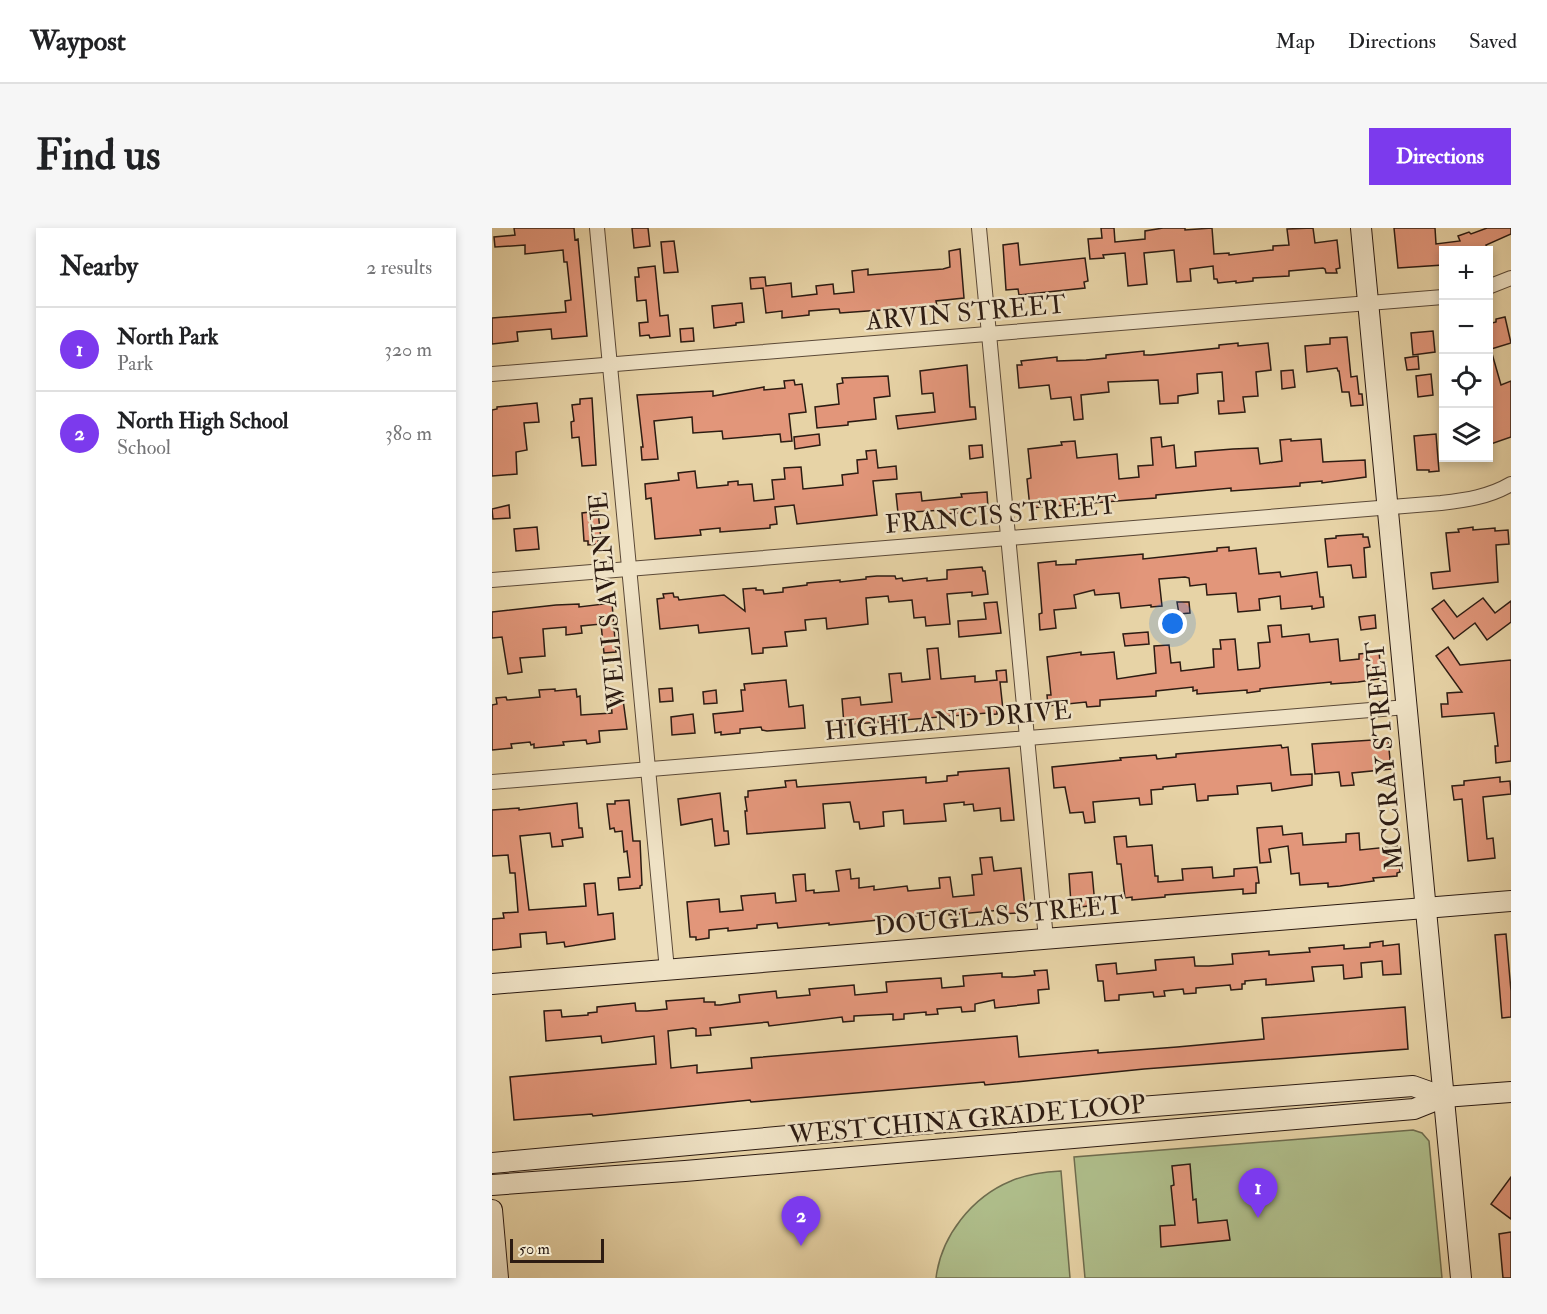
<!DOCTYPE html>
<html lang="en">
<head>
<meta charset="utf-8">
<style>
	:root { --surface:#fff; --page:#f6f6f6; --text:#202124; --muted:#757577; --line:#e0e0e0; --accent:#7c3aed }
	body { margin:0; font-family:"IM FELL Double Pica",serif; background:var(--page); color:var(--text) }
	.controls { position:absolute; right:18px; top:18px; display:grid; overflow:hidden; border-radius:0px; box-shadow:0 3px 9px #0003 }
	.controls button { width:54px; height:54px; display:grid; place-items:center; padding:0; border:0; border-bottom:2px solid var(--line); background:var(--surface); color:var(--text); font:30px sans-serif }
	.scale { position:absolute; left:18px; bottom:15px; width:94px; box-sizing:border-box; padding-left:6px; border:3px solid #2c1b12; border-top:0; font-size:16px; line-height:21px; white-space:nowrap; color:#2c1b12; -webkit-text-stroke:4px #efe2c5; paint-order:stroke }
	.you { position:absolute; left:681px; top:396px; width:21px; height:21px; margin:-15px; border:4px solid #fff; border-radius:50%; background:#1a73e8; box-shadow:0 0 0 9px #1a73e833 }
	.badge { display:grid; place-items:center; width:39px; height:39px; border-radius:50%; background:var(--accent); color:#fff; font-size:20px; font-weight:700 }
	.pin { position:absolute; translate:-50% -50px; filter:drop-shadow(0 2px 3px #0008) }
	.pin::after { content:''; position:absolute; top:32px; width:21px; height:18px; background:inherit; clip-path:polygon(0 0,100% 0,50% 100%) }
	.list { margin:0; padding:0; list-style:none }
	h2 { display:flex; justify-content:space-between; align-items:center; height:78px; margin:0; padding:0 24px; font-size:26px }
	h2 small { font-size:20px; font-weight:400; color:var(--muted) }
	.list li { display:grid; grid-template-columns:39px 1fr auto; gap:18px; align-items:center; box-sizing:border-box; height:84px; padding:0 24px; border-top:2px solid var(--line) }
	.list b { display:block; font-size:22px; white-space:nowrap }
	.list p { margin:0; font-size:20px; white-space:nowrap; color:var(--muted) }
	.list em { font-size:20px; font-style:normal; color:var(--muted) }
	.icon { flex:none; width:33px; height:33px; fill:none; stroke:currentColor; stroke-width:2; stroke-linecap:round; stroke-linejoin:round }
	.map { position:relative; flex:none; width:1019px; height:1050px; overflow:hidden; border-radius:0px }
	header { display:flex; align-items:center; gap:36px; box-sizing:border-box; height:84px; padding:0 30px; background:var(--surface); border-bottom:2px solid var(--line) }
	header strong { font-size:28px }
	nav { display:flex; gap:33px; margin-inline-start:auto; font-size:21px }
	.intro { display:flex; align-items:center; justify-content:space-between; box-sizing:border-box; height:144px; padding:0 36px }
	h1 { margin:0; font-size:42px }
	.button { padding:15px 27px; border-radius:0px; background:var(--accent); color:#fff; font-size:21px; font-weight:700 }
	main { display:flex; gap:36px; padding:0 36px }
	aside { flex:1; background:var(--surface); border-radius:0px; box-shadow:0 3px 9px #0003 }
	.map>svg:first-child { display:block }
	.green { fill:#afbe8b; stroke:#6e6c4e; stroke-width:1.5 }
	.building { fill:#e2967a; stroke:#2c1b12; stroke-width:1.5 }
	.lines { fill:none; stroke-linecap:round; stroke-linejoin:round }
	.street-casing { stroke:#5b4937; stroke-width:16 }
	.secondary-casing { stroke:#2c1b12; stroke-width:22 }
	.street { stroke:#efe2c5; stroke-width:14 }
	.secondary { stroke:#efe2c5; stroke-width:20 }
	.labels { text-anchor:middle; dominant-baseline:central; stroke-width:5; stroke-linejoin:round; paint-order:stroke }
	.street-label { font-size:26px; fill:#2c1b12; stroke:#efe2c5 }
</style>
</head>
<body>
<header>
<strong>Waypost</strong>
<nav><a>Map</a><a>Directions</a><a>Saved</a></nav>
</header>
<div class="intro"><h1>Find us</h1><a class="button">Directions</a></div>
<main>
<aside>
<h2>Nearby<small>2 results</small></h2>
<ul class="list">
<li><span class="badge">1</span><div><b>North Park</b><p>Park</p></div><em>320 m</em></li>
<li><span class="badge">2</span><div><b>North High School</b><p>School</p></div><em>380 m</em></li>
</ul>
</aside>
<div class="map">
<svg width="1019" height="1050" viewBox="0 0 1019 1050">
	<rect width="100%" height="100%" fill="#e7d3a6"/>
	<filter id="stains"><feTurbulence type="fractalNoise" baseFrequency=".00333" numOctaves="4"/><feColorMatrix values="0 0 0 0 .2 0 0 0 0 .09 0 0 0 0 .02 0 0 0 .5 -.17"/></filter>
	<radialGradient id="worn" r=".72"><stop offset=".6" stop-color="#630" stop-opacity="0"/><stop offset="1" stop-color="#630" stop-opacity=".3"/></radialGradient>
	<!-- green -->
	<g class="green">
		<polygon points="921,902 930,905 937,913 950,1050 593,1050 582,929"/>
		<path d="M569 943 578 1050H444C449 1008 480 969 519 953 535 946 552 944 569 943Z"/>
	</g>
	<!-- building -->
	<g class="building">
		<polygon points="22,0 82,0 83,12 86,11 95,108 60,111 59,101 25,104 26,113 0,116 0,90 74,84 73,73 79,72 75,34 72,34 71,22 33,26 33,17 3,19 2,9 23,7"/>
		<polygon points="140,0 156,0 158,18 142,20"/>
		<polygon points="609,0 622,0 623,14 653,11 653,3 671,0 693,0 693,2 720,0 722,26 737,25 737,27 781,22 781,18 797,17 795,1 821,0 823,15 845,12 848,40 844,41 845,45 834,45 833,41 831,40 797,43 797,48 761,50 761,53 744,55 744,53 726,55 725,51 722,51 721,38 698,41 699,53 685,54 682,22 652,25 655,56 636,58 633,25 611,27 612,30 598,31 596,11 610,10"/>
		<polygon points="902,0 943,0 944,16 968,13 966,8 977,4 979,6 995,0 1019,0 1019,6 994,17 997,22 951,22 951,37 906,40"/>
		<polygon points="182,13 186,44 172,45 169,14"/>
		<polygon points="526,15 528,37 593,30 596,53 592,54 593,60 527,67 526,61 514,62 511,17"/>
		<polygon points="468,21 472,70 444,73 445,78 348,85 347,81 343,81 317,83 317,87 290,90 290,83 274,85 271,60 259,61 258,50 273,49 274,58 299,55 300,69 325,66 324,58 341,56 342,66 362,64 360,43 376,41 376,47 451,41 458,39 457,23"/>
		<polygon points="163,38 168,88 176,87 178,108 158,110 157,107 148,108 147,95 156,94 154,72 145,73 143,49 147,49 146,40"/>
		<polygon points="250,75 252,94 244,95 244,97 222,100 220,78"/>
		<polygon points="1013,89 1019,115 996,122 996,96 1004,94 1004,91"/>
		<polygon points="201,100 202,113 189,114 188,101"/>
		<polygon points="941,103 943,124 921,127 919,105"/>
		<polygon points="855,109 859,149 865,148 867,166 870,166 871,177 859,178 857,164 850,164 847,143 846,143 845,140 815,144 813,118 838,116 838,110"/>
		<polygon points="746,115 746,118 776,115 779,142 764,144 766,168 751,169 753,184 727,186 726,173 732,173 730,144 705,146 706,165 686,168 686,175 668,176 666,152 616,154 617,164 589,167 591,191 582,192 579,169 559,171 557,157 527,160 525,137 530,137 529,133 565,129 565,133 594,132 614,130 614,127 652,123 652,127 659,127 727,120 727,117"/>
		<polygon points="996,122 999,122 1009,157 1019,153 1019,209 996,217"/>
		<polygon points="926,128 927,141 915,142 913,130"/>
		<polygon points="475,137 478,179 483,179 484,191 406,201 404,188 443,184 441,165 430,166 428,143"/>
		<polygon points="801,142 803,159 790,161 789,143"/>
		<polygon points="939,146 941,167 926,169 924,148"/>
		<polygon points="396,148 398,168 382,170 384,191 356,194 356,197 325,200 323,179 347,176 345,156 351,155 350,150"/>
		<polygon points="302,152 303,157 310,156 314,184 297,186 300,213 289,214 288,206 231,211 230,203 201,205 200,189 162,193 166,231 150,232 149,219 151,219 145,167 221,163 221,168 272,159 272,162 293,160 292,153"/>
		<polygon points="100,170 104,237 90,238 87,209 80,210 79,194 82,193 80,177 88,176 88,171"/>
		<polygon points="45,175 47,194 32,195 35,222 24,224 25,246 0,248 0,182 5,181 5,179"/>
		<polygon points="327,206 328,217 303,221 302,209"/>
		<polygon points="944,206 947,243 937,244 937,242 925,242 922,208"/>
		<polygon points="669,209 670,219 682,217 684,240 704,238 703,224 741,221 766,220 768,236 790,233 788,212 799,211 799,213 829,211 831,234 873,232 874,249 830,255 830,253 808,255 808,258 739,263 739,260 664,267 664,270 650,271 538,280 535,251 539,250 536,221 570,217 569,214 583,213 585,230 625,226 627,251 647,249 646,238 661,237 659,210"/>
		<polygon points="490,217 491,229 478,231 477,218"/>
		<polygon points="384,222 386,240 404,238 405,251 381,253 385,287 305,296 302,277 283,279 285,296 278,297 278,300 228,304 228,300 208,302 209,307 163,311 159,270 154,271 153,256 187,252 186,245 203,243 205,260 236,257 236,254 246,253 246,257 260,256 262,273 282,271 280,252 293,251 292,240 309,239 311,261 351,257 350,247 366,245 365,232 375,231 374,223"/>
		<polygon points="429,264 430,273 470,269 469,266 495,264 496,280 485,281 485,284 452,286 451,282 406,285 404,266"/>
		<polygon points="17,277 18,290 1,291 0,281"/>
		<polygon points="106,283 109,312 106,312 106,316 96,317 96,313 92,313 90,285"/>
		<polygon points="45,299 47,321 24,323 22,301"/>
		<polygon points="981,299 981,302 1003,300 1003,303 1016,302 1017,316 1004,317 1006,354 941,361 939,345 958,343 954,305 967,304 966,301"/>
		<polygon points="871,306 871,309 876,309 878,319 872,320 874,349 861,350 859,337 836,339 833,311 844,310 844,308"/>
		<polygon points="737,319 737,323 764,320 767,346 788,344 789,349 825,344 828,369 831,369 832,379 820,381 820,378 789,381 788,368 767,371 768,382 746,384 744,365 715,367 714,356 698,358 697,350 693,349 667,351 670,378 659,379 659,377 629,380 627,365 603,367 602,362 582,367 584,380 562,382 564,400 548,402 547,386 550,385 546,335 564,333 564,337 584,336 584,332 651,326 651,331 725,323 725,320"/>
		<polygon points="490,339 491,343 493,343 496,366 480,368 480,364 455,366 458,396 434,398 433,389 422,390 420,372 397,374 396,368 374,370 376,396 335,401 334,390 313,392 314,402 293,404 295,418 271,420 271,425 260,426 257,400 207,405 206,397 168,401 165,371 172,370 171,366 181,365 182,369 186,369 187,372 232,367 253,383 251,361 264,360 264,362 271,362 272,366 291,364 291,360 315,357 315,355 348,352 348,354 374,351 374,349 385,348 403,348 404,351 410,350 411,353 435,350 435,353 455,351 455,342"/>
		<polygon points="991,370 1003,385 1019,373 1019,394 995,412 983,395 962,411 940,381 952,372 965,389"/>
		<polygon points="505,374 509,405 467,409 466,393 494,391 492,375"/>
		<polygon points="685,374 697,374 698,385 687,386"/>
		<polygon points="120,375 124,424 112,425 109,396 89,398 90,405 74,407 74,399 51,401 53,428 28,430 30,444 16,446 10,409 0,410 0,384 64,377 87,376 87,379"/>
		<polygon points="883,387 884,400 869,402 867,389"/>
		<polygon points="789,397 790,409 817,406 818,414 846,411 848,433 867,431 867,426 887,424 888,433 894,433 895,443 890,444 890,447 886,448 887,451 866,454 839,456 839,454 776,460 768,461 768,463 755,465 755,462 705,466 705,462 701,463 701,459 664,463 664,468 608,472 608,478 595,479 594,474 556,478 555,467 559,467 555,429 589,424 589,427 622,424 625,451 664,445 662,418 677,417 679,435 688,434 689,443 722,439 721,421 729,421 728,412 743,411 746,442 767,440 768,438 766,415 778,414 776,398"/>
		<polygon points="656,404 657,416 633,418 631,406"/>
		<polygon points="956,419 968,437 1019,432 1019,533 1004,535 1003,518 1006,518 1002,485 950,489 949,476 956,476 955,465 970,464 944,428"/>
		<polygon points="446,420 449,451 483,448 483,454 505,452 504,443 514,442 515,454 508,454 511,482 505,483 505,486 495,487 495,485 352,497 350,471 368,469 369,477 400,474 397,446 409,445 410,454 438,451 435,421"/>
		<polygon points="294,452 297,479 311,477 313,500 275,503 270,502 269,499 248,501 248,505 229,507 229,504 223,505 221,486 251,483 249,462 253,462 252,456"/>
		<polygon points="180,460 181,473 168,474 167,461"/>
		<polygon points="63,461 63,463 84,461 85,469 88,468 89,487 120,485 118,465 130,464 135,501 107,503 108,514 95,516 94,512 71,514 72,517 42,520 42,516 39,517 38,514 19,516 20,520 0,522 0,477 5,476 4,470 14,469 15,472 48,469 47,462"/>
		<polygon points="224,462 225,475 212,476 211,464"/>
		<polygon points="201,486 203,505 180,507 179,489"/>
		<polygon points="896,511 899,541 860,545 862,557 849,558 847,544 823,546 820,516"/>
		<polygon points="789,517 790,520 796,519 799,547 820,546 820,557 780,563 779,555 745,558 746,566 716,568 716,572 705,573 703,556 671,559 671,561 659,562 660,576 648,577 647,570 601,574 603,594 593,595 591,584 578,585 573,559 562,560 560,539 629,532 628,530 664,527 665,531 684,529 684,526"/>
		<polygon points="517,540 522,592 509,593 508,580 482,583 481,576 472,577 472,574 452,576 454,593 412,596 411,582 391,584 392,598 368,601 367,594 362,594 358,574 331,576 333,600 255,606 253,583 255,583 253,569 256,569 256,563 294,559 293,553 304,552 305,559 434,549 434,555 455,553 455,548 466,547 466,544"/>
		<polygon points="1008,549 1008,554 1018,553 1019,566 991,569 995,611 1001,610 1003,630 976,633 970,571 962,572 960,558 972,557 972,553"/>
		<polygon points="228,565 232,603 236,603 237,616 223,618 220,591 189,597 186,571"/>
		<polygon points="137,572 141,613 148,613 150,657 148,658 148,660 127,662 126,650 138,649 135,623 132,624 130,603 123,604 122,600 118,601 115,576 123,576 123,573"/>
		<polygon points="85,575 87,600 90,600 91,609 70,612 71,618 60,619 58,605 28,608 37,682 94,678 92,656 103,655 106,687 121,685 123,711 73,719 72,714 55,716 54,704 28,706 29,719 0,722 0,691 12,690 11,685 26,684 23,645 18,645 16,627 0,628 0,582 27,580 27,582"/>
		<polygon points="790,598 791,607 810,605 811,617 854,614 854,606 867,605 868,622 906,618 908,644 905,645 905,648 881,650 882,653 848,658 836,659 836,655 808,657 807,645 799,646 796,618 777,621 779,634 768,635 765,600"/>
		<polygon points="634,608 635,619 660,617 663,648 666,648 666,654 691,652 690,641 720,639 721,650 742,648 742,641 765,639 767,655 764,655 764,665 751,666 751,661 673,667 673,669 640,672 640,669 633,670 629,636 625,636 622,609"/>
		<polygon points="500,629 502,643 529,640 533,680 527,680 528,685 509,686 509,682 457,687 457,682 437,684 437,687 337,697 337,695 286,700 285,695 265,697 265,700 236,703 236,700 217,702 217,710 204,712 204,709 198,709 195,674 227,671 228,684 251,682 249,668 283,665 284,675 304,673 301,647 313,646 314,663 322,662 322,665 347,663 344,643 358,641 359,651 367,650 367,660 382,658 382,662 415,658 416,663 448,660 447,650 458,649 461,669 482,667 480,647 490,646 488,630"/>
		<polygon points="600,644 603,677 589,679 589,675 579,676 577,646"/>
		<polygon points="1014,706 1019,763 1019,789 1010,790 1003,707"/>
		<polygon points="891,713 891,718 907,716 909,746 891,747 890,733 869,735 870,749 852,751 851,737 820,739 822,753 774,757 774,751 753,753 753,756 750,756 750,761 739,762 738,757 704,760 704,765 692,766 691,761 672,763 673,768 662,769 661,764 627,767 627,772 613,773 611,753 606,753 604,737 624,735 625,746 664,742 663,732 702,729 703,738 717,738 741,736 740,726 777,723 777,727 791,726 818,724 817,720 830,719 852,717 852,721 878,719 878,715"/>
		<polygon points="555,742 557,761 546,762 547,775 503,780 502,772 483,776 483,783 470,784 469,779 445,781 446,786 434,787 434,784 412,786 412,791 401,792 401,786 362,788 362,793 351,794 350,789 277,798 276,794 218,800 219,807 204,808 204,801 201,800 176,803 179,840 205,837 205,845 260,840 259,830 525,808 527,829 606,822 606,825 685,819 772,811 770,790 913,779 916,821 652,841 493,857 492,854 259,874 258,872 101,888 100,886 22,892 18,849 164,836 162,808 110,815 109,808 54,813 52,783 69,782 70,789 96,787 96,785 105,784 105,779 143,775 144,783 155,783 175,781 174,773 212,770 212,774 223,774 223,777 228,777 248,774 247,767 284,763 285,770 318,767 317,761 362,757 363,767 395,764 394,754 449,750 450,760 472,758 471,748 510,745 510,749 522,749 543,747 542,743"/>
		<polygon points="698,936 701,972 704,971 706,995 735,992 738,1012 669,1019 668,998 683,997 679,958 682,957 680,938"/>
		<polygon points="1019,949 1019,991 999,976"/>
		<polygon points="1019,1004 1019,1050 1011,1050 1007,1006"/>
	</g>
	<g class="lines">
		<defs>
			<g id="street">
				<polyline points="105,0 175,742"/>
				<polyline points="487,0 554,711"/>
				<polyline points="996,59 1019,50"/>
				<polyline points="0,146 951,69"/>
				<path d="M0 352 949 275C974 272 997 269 1019 256"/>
				<polyline points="0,554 915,479"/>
			</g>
			<g id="secondary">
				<polyline points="869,0 969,1050"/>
				<polyline points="0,756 1019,673"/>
				<polyline points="0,935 428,896 921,858 952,869"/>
				<polyline points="0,957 193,943 922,881 952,869 1019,864"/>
				<polyline points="0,982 6,1050"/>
			</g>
		</defs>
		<!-- street casing -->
		<use href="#street" class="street-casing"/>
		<!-- secondary casing -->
		<use href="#secondary" class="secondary-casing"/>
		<!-- street -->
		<use href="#street" class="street"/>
		<!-- secondary -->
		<use href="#secondary" class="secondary"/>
	</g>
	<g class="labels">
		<!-- street labels -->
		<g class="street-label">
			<text transform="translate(474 85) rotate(-5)">ARVIN STREET</text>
			<text transform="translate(509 287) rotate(-5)">FRANCIS STREET</text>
			<text transform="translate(116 373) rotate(-95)">WELLS AVENUE</text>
			<text transform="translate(456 493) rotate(-5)">HIGHLAND DRIVE</text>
			<text transform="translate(893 528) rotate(-95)">MCCRAY STREET</text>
			<text transform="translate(507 688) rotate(-5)">DOUGLAS STREET</text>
			<text transform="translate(475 892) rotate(-5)">WEST CHINA GRADE LOOP</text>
		</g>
	</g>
	<rect width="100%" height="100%" filter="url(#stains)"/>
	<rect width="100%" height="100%" fill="url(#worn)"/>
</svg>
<div class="controls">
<button>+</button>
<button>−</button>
<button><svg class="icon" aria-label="locate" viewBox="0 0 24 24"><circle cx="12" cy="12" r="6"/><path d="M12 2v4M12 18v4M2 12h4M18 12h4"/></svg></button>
<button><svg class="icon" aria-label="layers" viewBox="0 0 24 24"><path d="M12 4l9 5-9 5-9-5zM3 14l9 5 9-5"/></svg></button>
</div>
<div class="scale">50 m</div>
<div class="you"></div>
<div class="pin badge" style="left:766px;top:990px">1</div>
<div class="pin badge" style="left:309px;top:1018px">2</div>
</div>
</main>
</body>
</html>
